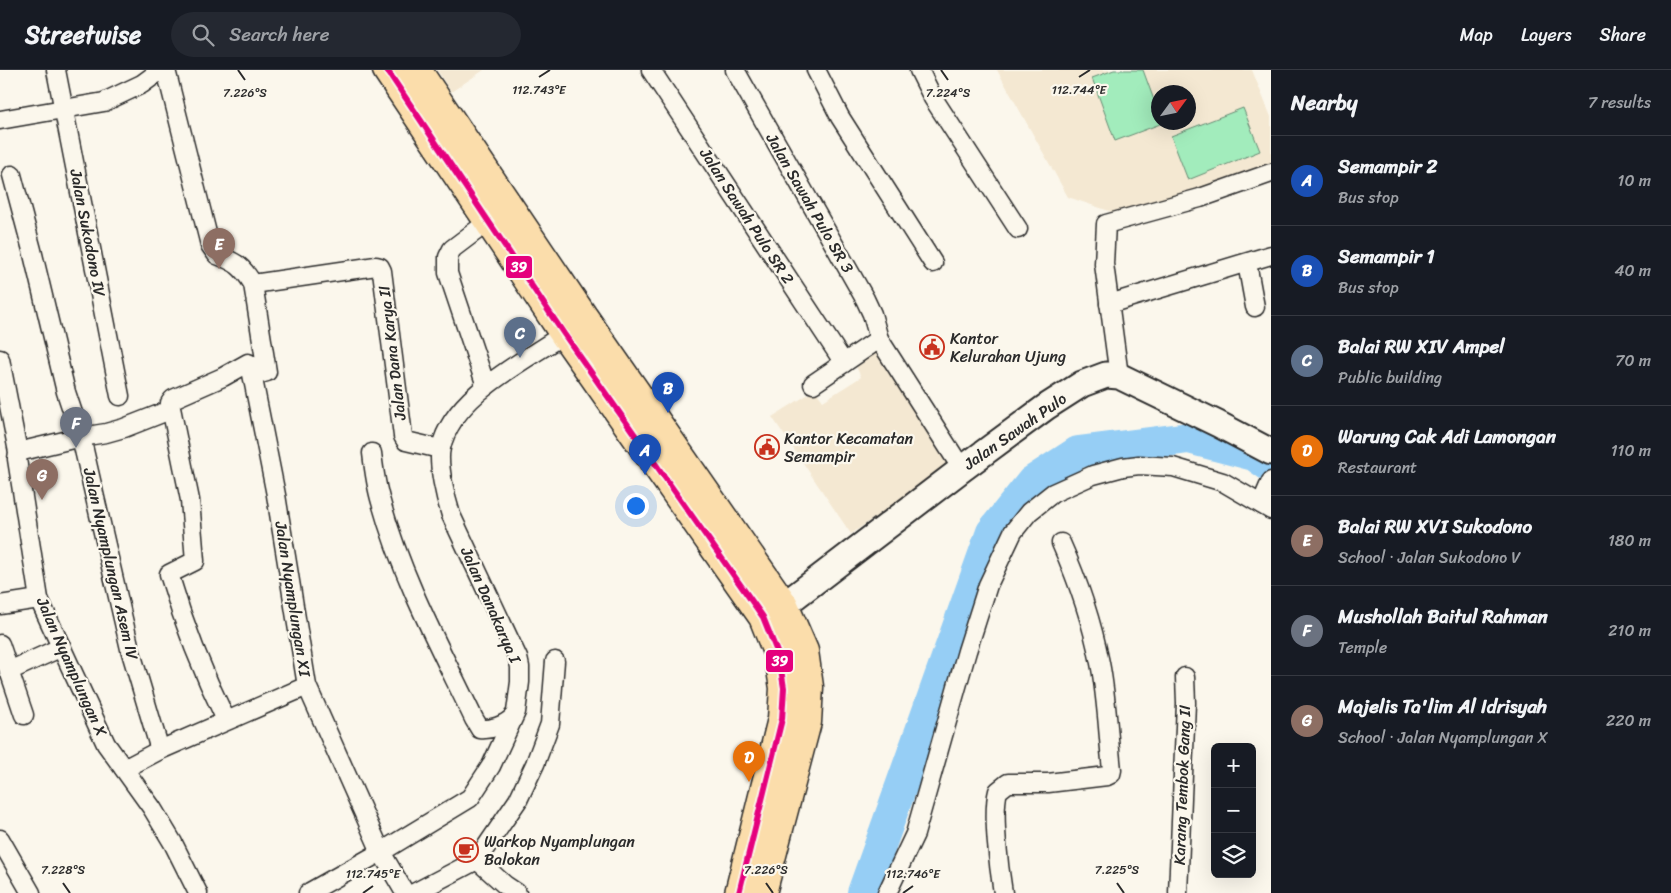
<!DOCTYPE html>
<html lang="en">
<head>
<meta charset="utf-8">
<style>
	:root { --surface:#171b24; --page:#242831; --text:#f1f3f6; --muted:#9ea1a6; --line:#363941; --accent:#db2777 }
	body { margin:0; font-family:Sriracha,sans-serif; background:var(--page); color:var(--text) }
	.controls { position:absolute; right:15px; bottom:15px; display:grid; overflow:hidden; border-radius:8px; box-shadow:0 5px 20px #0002 }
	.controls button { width:45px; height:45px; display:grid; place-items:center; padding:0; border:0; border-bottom:1px solid var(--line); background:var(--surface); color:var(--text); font:25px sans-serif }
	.compass { position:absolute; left:1151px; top:15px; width:45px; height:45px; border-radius:50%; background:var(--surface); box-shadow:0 5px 20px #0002; rotate:57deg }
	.you { position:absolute; left:635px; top:435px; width:18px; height:18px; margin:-12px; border:4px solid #fff; border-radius:50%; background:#1a73e8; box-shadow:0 0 0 8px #1a73e833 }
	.badge { display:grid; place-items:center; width:32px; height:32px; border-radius:50%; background:var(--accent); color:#fff; font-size:16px; font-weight:700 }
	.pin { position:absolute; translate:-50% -41px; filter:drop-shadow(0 1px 2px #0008) }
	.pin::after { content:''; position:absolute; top:26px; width:18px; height:15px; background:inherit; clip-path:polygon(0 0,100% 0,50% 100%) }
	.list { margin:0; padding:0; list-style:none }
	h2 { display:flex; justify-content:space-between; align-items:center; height:65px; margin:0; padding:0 20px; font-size:21px }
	h2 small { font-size:16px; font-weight:400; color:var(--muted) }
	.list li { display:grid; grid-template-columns:32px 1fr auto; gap:15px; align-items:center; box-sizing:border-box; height:90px; padding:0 20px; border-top:1px solid var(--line) }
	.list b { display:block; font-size:19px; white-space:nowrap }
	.list p { margin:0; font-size:16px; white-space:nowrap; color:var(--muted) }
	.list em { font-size:16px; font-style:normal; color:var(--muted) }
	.icon { flex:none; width:28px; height:28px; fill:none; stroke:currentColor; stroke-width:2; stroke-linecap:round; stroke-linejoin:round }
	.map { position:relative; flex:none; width:1271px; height:823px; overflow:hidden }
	header { display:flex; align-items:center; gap:30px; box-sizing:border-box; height:70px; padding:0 25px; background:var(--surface); border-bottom:1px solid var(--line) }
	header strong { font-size:24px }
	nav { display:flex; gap:28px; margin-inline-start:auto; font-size:18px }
	.search { width:350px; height:45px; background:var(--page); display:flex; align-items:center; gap:12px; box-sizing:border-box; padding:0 18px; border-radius:28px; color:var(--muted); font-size:19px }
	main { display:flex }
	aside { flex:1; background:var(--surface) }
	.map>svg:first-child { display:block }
	.built { fill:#f4e8d2; fill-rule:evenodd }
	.green { fill:#a2ecbc; stroke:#668c74 }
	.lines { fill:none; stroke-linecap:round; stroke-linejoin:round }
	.river { stroke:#96cef5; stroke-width:32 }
	.street-casing { stroke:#2b2b2b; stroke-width:21 }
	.secondary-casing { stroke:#2b2b2b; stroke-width:29 }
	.highway-casing { stroke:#2b2b2b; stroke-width:31 }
	.street { stroke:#fbf7ec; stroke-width:18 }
	.secondary { stroke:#fbf7ec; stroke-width:25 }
	.highway { stroke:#fbddab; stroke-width:28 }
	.bus-1-casing { stroke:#fbf7ec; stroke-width:10 }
	.bus-1 { stroke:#e5007d; stroke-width:6 }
	.ticks { fill:none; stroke:#2b2b2b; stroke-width:2 }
	.labels { text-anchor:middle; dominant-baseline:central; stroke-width:4.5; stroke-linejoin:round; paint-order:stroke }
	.street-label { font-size:16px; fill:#2b2b2b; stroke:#fbf7ec }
	.poi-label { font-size:16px; fill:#2b2b2b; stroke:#fbf7ec; text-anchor:start }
	.ticks-label { font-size:12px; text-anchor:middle; fill:#2b2b2b; stroke:#fbf7ec; stroke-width:4.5; stroke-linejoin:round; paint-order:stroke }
	.line-badge { stroke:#fbf7ec; stroke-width:2 }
	.badge-label { font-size:14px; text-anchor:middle; font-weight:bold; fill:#fff }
</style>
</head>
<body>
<header>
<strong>Streetwise</strong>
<div class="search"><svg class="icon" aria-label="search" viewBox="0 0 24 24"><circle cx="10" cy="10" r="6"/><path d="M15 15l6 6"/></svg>Search here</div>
<nav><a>Map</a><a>Layers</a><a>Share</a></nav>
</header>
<main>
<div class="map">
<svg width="1271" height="823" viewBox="0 0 1271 823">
	<rect width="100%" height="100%" fill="#fbf7ec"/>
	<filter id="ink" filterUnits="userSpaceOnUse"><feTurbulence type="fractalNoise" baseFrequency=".02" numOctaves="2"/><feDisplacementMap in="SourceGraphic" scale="10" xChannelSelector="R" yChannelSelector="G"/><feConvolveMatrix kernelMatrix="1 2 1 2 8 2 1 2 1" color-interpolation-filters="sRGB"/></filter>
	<g filter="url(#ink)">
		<!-- built -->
		<g class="built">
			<polygon points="437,0 484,0 451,22"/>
			<path d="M997 0H1252L1271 47V100L1124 146 1068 127ZM1158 22H1188V52H1158Z"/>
			<polygon points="877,277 951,394 851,464 772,347 815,320 823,331 861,307 854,292"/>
		</g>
		<!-- green -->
		<g class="green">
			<polygon points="1114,0 1143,0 1158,41 1158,52 1163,53 1115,71 1092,8"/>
			<polygon points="1243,38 1260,81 1188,110 1171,66"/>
		</g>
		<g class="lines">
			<!-- river -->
			<polyline class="river" points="863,823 992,462 1032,412 1078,382 1189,368 1254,385 1271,397"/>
			<defs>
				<g id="street">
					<polyline points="56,0 120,326"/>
					<path d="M166 0 210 175 217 185C236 192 242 196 253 214L267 302 253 306"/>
					<polyline points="651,0 844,293"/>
					<polyline points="735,0 865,229 872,244 879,269"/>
					<polyline points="816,0 840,47 933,193"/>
					<polyline points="919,0 933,28 1018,159"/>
					<polyline points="0,50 104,32 142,14 161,0"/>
					<polyline points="12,105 32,180 66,322 81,367 130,579 160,680"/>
					<polyline points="1247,193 1255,237"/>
					<polyline points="253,214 376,196 380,197 382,201 403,366 406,371 440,379"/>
					<polyline points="1109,234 1271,185"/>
					<polyline points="0,289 18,382 17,389 39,529 106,674 152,738 173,773 198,823"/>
					<polyline points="1119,306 1104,194 1106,154 1200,128 1271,103"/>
					<polyline points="813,314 879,269 962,399"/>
					<polyline points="486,316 448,203 448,187 452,179 489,151"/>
					<polyline points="18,382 81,367 106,363 124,358 170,340"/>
					<path d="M372 383C374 400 376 416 381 432 402 508 440 578 474 649L480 659C491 660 506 655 513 647"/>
					<polyline points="1261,434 1271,411"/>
					<polyline points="0,535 39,529"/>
					<polyline points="0,574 24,645"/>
					<polyline points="9,601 62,577"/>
					<path d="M226 650C203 603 184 555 169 504L195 491 190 430 170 333 173 329 223 307 248 293 250 294 276 425 307 616 381 782 405 823"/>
					<polyline points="124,699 160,680 307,616"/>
					<polyline points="0,769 31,823"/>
					<polyline points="477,790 505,815 517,823"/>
					<path d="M308 823 381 782 470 728 491 696 516 642 520 612V597L518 588 451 445C446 429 437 394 441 378 452 326 523 292 564 264"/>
					<polyline points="414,823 477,790 518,730 535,694 550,654 555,591"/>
					<polyline points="887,823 915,764 967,581 988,515 1013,462 1029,442 1053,423 1093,405 1123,397 1139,395 1173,397 1223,412 1271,440"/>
					<path d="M1003 823C999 799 992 743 998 721L1008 713H1048L1107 706 1111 704 1112 700C1108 665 1107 628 1100 593 1092 552 1078 511 1061 473"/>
					<polyline points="1178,823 1186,633 1185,607"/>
				</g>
				<polyline id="secondary" points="784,535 962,399 1046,337 1082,314 1106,305 1119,306 1218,354 1271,382"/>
				<g id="highway">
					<polyline points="387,0 564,264 763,547 779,587 784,618 782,649 739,823"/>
					<polyline points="417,0 583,246 784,535 804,581 809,617 807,652 762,823"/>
				</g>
			</defs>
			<!-- street casing -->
			<use href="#street" class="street-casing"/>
			<!-- secondary casing -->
			<use href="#secondary" class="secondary-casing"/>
			<!-- highway casing -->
			<use href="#highway" class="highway-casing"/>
			<!-- street -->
			<use href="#street" class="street"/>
			<!-- secondary -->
			<use href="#secondary" class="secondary"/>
			<!-- highway -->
			<use href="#highway" class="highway"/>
			<defs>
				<polyline id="bus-1" points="387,0 564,264 763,547 779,587 784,618 782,649 739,823"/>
			</defs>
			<!-- bus-1 casing -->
			<use href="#bus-1" class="bus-1-casing"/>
			<!-- bus-1 -->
			<use href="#bus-1" class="bus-1"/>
		</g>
	</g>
	<!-- ticks -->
	<path class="ticks" d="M238 0 245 10M941 0 948 10M539 7 550 0M1079 7 1090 0M63 813 70 823M766 813 773 823M1117 813 1124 823M363 823 373 816M903 823 913 816"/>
	<!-- icons -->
	<defs>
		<symbol id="civic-ring" viewBox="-11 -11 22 22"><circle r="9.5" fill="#fbf7ec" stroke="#c8321e" stroke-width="1.5"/><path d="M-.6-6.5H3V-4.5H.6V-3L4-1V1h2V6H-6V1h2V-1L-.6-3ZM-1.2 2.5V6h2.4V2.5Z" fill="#c8321e"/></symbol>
		<symbol id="cafe-ring" viewBox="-11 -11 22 22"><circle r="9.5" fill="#fbf7ec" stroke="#c8321e" stroke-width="1.5"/><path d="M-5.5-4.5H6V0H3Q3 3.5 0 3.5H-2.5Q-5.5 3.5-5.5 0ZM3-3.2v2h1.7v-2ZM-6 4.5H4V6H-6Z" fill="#c8321e"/></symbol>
	</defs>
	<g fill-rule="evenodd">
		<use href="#civic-ring" x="918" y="263" width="28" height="28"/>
		<use href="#civic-ring" x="753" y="363" width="28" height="28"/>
		<use href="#cafe-ring" x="452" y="766" width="28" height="28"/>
	</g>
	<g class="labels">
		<!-- street labels -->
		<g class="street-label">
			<text transform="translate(810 133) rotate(60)">Jalan Sawah Pulo SR 3</text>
			<text transform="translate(747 146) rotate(57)">Jalan Sawah Pulo SR 2</text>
			<text transform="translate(88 163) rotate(79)">Jalan Sukodono IV</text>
			<text transform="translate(392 283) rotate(-97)">Jalan Dana Karya II</text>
			<text transform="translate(1015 361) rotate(-35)">Jalan Sawah Pulo</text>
			<text transform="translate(111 494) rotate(77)">Jalan Nyamplungan Asem IV</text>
			<text transform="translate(293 529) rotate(81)">Jalan Nyamplungan XI</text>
			<text transform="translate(491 535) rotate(66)">Jalan Danakarya I</text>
			<text transform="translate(72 597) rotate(66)">Jalan Nyamplungan X</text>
			<text transform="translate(1182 715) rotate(-88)">Karang Tembok Gang II</text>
		</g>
		<!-- poi labels -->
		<g class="poi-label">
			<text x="950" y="268">Kantor<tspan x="950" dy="18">Kelurahan Ujung</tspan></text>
			<text x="784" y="368">Kantor Kecamatan<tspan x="784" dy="18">Semampir</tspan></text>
			<text x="484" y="771">Warkop Nyamplungan<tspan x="484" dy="18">Balokan</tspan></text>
		</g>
	</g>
	<g class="ticks-label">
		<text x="539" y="24">112.743°E</text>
		<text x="1079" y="24">112.744°E</text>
		<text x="245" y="27">7.226°S</text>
		<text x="948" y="27">7.224°S</text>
		<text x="63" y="804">7.228°S</text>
		<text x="766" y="804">7.226°S</text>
		<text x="1117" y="804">7.225°S</text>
		<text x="373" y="808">112.745°E</text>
		<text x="913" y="808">112.746°E</text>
	</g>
	<g class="line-badge">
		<rect x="505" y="185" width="28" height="24" rx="5" fill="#e5007d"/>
		<rect x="765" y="579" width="29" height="24" rx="5" fill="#e5007d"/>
	</g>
	<g class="badge-label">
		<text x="519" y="202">39</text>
		<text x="780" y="596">39</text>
	</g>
</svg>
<div class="controls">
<button>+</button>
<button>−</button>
<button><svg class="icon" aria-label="layers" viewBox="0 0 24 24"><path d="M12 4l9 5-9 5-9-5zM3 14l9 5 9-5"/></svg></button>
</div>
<svg class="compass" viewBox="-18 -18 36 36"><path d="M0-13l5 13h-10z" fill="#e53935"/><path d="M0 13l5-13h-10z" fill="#9ea1a6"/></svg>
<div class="you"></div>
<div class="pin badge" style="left:645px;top:405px;background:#1a4fb4">A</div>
<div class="pin badge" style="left:668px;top:343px;background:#1a4fb4">B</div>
<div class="pin badge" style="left:520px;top:288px;background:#5c6f8a">C</div>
<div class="pin badge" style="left:749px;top:712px;background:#e8710a">D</div>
<div class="pin badge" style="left:219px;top:199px;background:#8d6e63">E</div>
<div class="pin badge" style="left:76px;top:378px;background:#6b7280">F</div>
<div class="pin badge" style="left:42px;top:430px;background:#8d6e63">G</div>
</div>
<aside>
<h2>Nearby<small>7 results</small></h2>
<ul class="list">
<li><span class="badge" style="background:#1a4fb4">A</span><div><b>Semampir 2</b><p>Bus stop</p></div><em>10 m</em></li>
<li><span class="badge" style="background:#1a4fb4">B</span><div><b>Semampir 1</b><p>Bus stop</p></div><em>40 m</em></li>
<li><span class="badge" style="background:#5c6f8a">C</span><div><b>Balai RW XIV Ampel</b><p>Public building</p></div><em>70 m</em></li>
<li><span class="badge" style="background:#e8710a">D</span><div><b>Warung Cak Adi Lamongan</b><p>Restaurant</p></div><em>110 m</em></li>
<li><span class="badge" style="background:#8d6e63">E</span><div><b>Balai RW XVI Sukodono</b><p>School · Jalan Sukodono V</p></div><em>180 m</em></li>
<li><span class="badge" style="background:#6b7280">F</span><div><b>Mushollah Baitul Rahman</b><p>Temple</p></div><em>210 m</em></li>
<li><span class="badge" style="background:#8d6e63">G</span><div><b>Majelis Ta'lim Al Idrisyah</b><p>School · Jalan Nyamplungan X</p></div><em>220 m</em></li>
</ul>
</aside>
</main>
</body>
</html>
